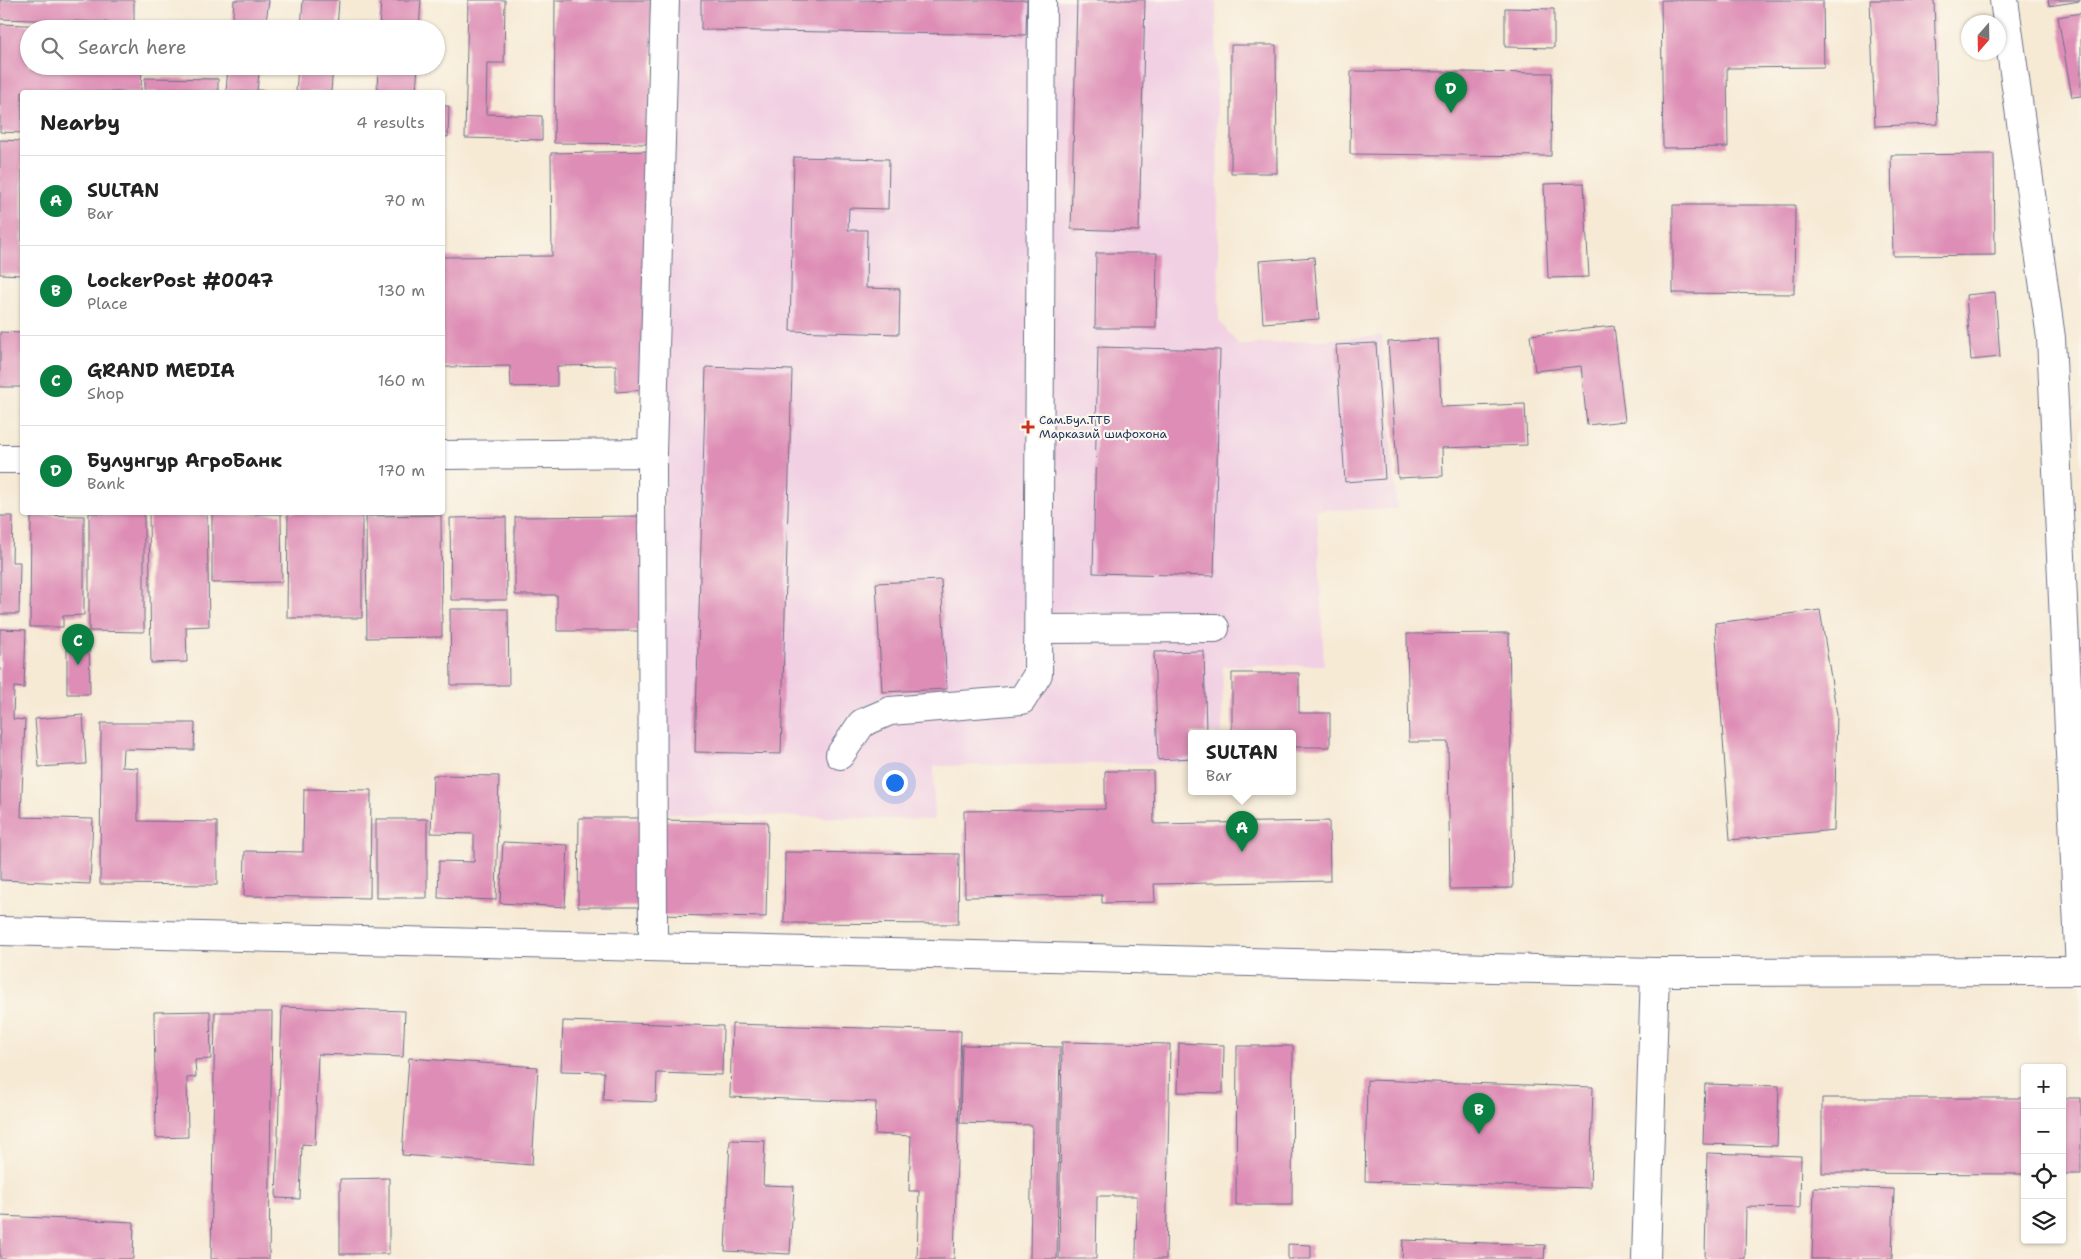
<!DOCTYPE html>
<html lang="en">
<head>
<meta charset="utf-8">
<style>
	:root { --surface:#fff; --page:#f2f2f2; --text:#222; --muted:#767676; --line:#e0e0e0; --accent:#0b8043 }
	body { margin:0; font-family:"Shantell Sans",sans-serif; background:var(--page); color:var(--text) }
	.controls { position:absolute; right:15px; bottom:15px; display:grid; overflow:hidden; border-radius:5px; box-shadow:0 1px 4px #0004 }
	.controls button { width:45px; height:45px; display:grid; place-items:center; padding:0; border:0; border-bottom:1px solid var(--line); background:var(--surface); color:var(--text); font:25px sans-serif }
	.compass { position:absolute; left:1961px; top:15px; width:45px; height:45px; border-radius:50%; background:var(--surface); box-shadow:0 1px 4px #0004; rotate:200deg }
	.you { position:absolute; left:894px; top:782px; width:18px; height:18px; margin:-12px; border:4px solid #fff; border-radius:50%; background:#1a73e8; box-shadow:0 0 0 8px #1a73e833 }
	.badge { display:grid; place-items:center; width:32px; height:32px; border-radius:50%; background:var(--accent); color:#fff; font-size:16px; font-weight:700 }
	.pin { position:absolute; translate:-50% -41px; filter:drop-shadow(0 1px 2px #0008) }
	.pin::after { content:''; position:absolute; top:26px; width:18px; height:15px; background:inherit; clip-path:polygon(0 0,100% 0,50% 100%) }
	.popup { position:absolute; left:1188px; top:730px; width:108px; height:65px; box-sizing:border-box; display:grid; place-content:center; border-radius:5px; background:var(--surface); filter:drop-shadow(0 1px 4px #0005); font-size:16px; white-space:nowrap; color:var(--muted) }
	.popup b { font-size:19px; color:var(--text) }
	.popup::after { content:''; position:absolute; left:50%; top:100%; margin-left:-10px; border:10px solid transparent; border-top-color:var(--surface) }
	.list { margin:0; padding:0; list-style:none }
	h2 { display:flex; justify-content:space-between; align-items:center; height:65px; margin:0; padding:0 20px; font-size:21px }
	h2 small { font-size:16px; font-weight:400; color:var(--muted) }
	.list li { display:grid; grid-template-columns:32px 1fr auto; gap:15px; align-items:center; box-sizing:border-box; height:90px; padding:0 20px; border-top:1px solid var(--line) }
	.list b { display:block; font-size:19px; white-space:nowrap }
	.list p { margin:0; font-size:16px; white-space:nowrap; color:var(--muted) }
	.list em { font-size:16px; font-style:normal; color:var(--muted) }
	.icon { flex:none; width:28px; height:28px; fill:none; stroke:currentColor; stroke-width:2; stroke-linecap:round; stroke-linejoin:round }
	.map { position:relative; flex:none; width:2081px; height:1259px; overflow:hidden }
	.search { position:absolute; background:var(--surface); box-shadow:0 1px 4px #0004; left:20px; top:20px; width:425px; height:55px; display:flex; align-items:center; gap:12px; box-sizing:border-box; padding:0 18px; border-radius:28px; color:var(--muted); font-size:19px }
	.panel { position:absolute; background:var(--surface); box-shadow:0 1px 4px #0004; left:20px; top:90px; width:425px; height:425px; border-radius:5px }
	.map>svg:first-child { display:block }
	.built { fill:#f1d0e3 }
	.building { fill:#de8eb6 }
	.lines { fill:none; stroke-linecap:round; stroke-linejoin:round }
	.minor-casing { stroke:#687088; stroke-width:30 }
	.minor { stroke:#fff; stroke-width:28 }
	.poi-dot { fill:#c8321e; stroke:#fbf7ec; stroke-width:2 }
	.labels { text-anchor:middle; dominant-baseline:central; stroke-width:4.5; stroke-linejoin:round; paint-order:stroke }
	.poi-label { font-size:12px; fill:#1b2f5e; stroke:#fbf7ec; text-anchor:start }
</style>
</head>
<body>
<div class="map">
<svg width="2081" height="1259" viewBox="0 0 2081 1259">
	<rect width="100%" height="100%" fill="#fbf7ec"/>
	<filter id="ink" filterUnits="userSpaceOnUse"><feTurbulence type="fractalNoise" baseFrequency=".02" numOctaves="2"/><feDisplacementMap in="SourceGraphic" scale="10" xChannelSelector="R" yChannelSelector="G"/><feConvolveMatrix kernelMatrix="1 2 1 2 8 2 1 2 1" color-interpolation-filters="sRGB"/></filter>
	<filter id="wash" filterUnits="userSpaceOnUse"><feTurbulence type="fractalNoise" baseFrequency=".0096" numOctaves="4" result="noise"/><feDisplacementMap in="SourceGraphic" scale="20" xChannelSelector="R" yChannelSelector="G"/><feGaussianBlur stdDeviation="1.12" result="paint"/><feColorMatrix in="noise" values="0 0 0 0 0 0 0 0 0 0 0 0 0 0 0 0 0 1.4 0 .05"/><feComposite in="paint" operator="in"/></filter>
	<g filter="url(#wash)">
		<rect width="100%" height="100%" fill="#f6ead5"/>
		<!-- built -->
		<polygon class="built" points="674,0 1216,0 1219,321 1239,345 1382,336 1397,509 1317,510 1324,665 1223,666 1222,733 1192,733 1192,763 934,766 934,820 659,813"/>
		<g id="blocks">
			<!-- building -->
			<g class="building">
				<polygon points="0,0 134,0 134,23 0,19"/>
				<polygon points="234,0 269,0 265,29 232,29"/>
				<polygon points="303,0 339,0 337,29 301,29"/>
				<polygon points="381,0 421,0 419,29 379,29"/>
				<polygon points="468,0 505,0 504,63 487,63 486,114 542,116 542,140 465,138"/>
				<polygon points="555,0 653,0 651,144 554,143"/>
				<polygon points="701,0 1027,0 1026,35 701,30"/>
				<polygon points="1077,0 1145,0 1139,231 1071,229"/>
				<polygon points="1661,0 1823,0 1824,67 1727,68 1728,147 1663,148"/>
				<polygon points="1870,0 1934,0 1938,124 1875,126"/>
				<polygon points="2048,0 2080,0 2080,1 2049,6"/>
				<polygon points="1505,8 1554,9 1554,48 1505,47"/>
				<polygon points="2081,13 2081,96 2072,97 2058,17"/>
				<polygon points="0,24 77,27 29,29 29,66 142,66 141,92 22,92 22,133 0,132"/>
				<polygon points="1231,45 1276,45 1277,173 1231,173"/>
				<polygon points="228,66 260,66 257,90 291,92 226,92"/>
				<polygon points="298,66 333,66 331,92 296,92"/>
				<polygon points="378,66 418,66 416,92 377,92"/>
				<polygon points="1351,71 1552,73 1551,156 1350,154"/>
				<polygon points="145,78 218,79 218,92 145,92"/>
				<polygon points="442,106 449,106 448,137 442,136"/>
				<polygon points="0,140 22,141 22,275 0,274"/>
				<polygon points="650,151 644,390 616,392 616,365 557,366 557,386 511,387 510,366 442,367 442,257 552,256 551,153"/>
				<polygon points="1994,154 1995,255 1893,256 1891,155"/>
				<polygon points="794,157 889,159 888,209 849,208 848,230 867,230 866,288 900,289 899,334 790,331"/>
				<polygon points="1584,183 1589,277 1548,278 1544,184"/>
				<polygon points="1673,205 1795,205 1794,294 1673,293"/>
				<polygon points="1096,253 1157,253 1156,328 1095,328"/>
				<polygon points="1314,257 1319,319 1263,323 1259,261"/>
				<polygon points="1995,292 2000,357 1971,360 1966,295"/>
				<polygon points="1614,326 1625,421 1587,425 1581,366 1535,371 1530,335"/>
				<polygon points="0,332 22,333 22,387 0,387"/>
				<polygon points="1438,339 1441,407 1525,404 1527,445 1442,448 1443,476 1398,478 1388,342"/>
				<polygon points="1376,343 1385,479 1345,482 1336,345"/>
				<polygon points="1098,347 1220,350 1214,576 1093,573"/>
				<polygon points="706,367 792,370 781,754 695,752"/>
				<polygon points="207,512 209,626 186,627 187,662 151,663 149,513"/>
				<polygon points="288,512 362,512 362,618 287,618"/>
				<polygon points="89,513 144,513 144,632 89,631"/>
				<polygon points="212,514 281,514 282,582 212,583"/>
				<polygon points="31,515 84,516 84,615 63,616 63,627 30,627"/>
				<polygon points="441,515 442,637 367,638 366,516"/>
				<polygon points="0,516 13,516 12,562 20,562 19,614 0,614"/>
				<polygon points="647,516 648,631 557,631 557,595 515,595 515,517"/>
				<polygon points="506,517 507,600 451,600 450,518"/>
				<polygon points="941,580 947,689 882,692 876,583"/>
				<polygon points="450,609 508,609 509,685 451,685"/>
				<polygon points="1820,610 1837,715 1834,830 1730,840 1715,623"/>
				<polygon points="0,629 26,630 24,688 14,687 13,719 25,720 21,817 93,819 90,884 0,880"/>
				<polygon points="1509,633 1513,888 1450,889 1448,742 1409,742 1407,634"/>
				<polygon points="67,636 89,636 90,694 67,694"/>
				<polygon points="1204,651 1206,733 1192,733 1192,758 1158,760 1154,652"/>
				<polygon points="1232,673 1299,673 1299,713 1330,713 1330,747 1292,747 1292,733 1232,733"/>
				<polygon points="83,715 86,764 39,767 35,719"/>
				<polygon points="101,723 195,723 194,750 123,749 122,767 138,768 138,821 217,822 217,885 100,884"/>
				<polygon points="1105,771 1153,771 1154,824 1329,821 1330,881 1154,884 1155,902 1102,903 1102,895 965,897 964,811 1105,809"/>
				<polygon points="433,775 499,776 496,900 438,898 439,861 474,862 474,834 431,833"/>
				<polygon points="304,789 371,790 370,898 244,896 245,851 303,852"/>
				<polygon points="579,818 644,818 643,907 578,907"/>
				<rect x="376" y="819" width="51" height="79"/>
				<polygon points="660,820 768,822 766,917 659,915"/>
				<polygon points="503,842 568,845 565,907 500,903"/>
				<polygon points="785,852 959,854 958,924 784,923"/>
				<polygon points="282,1007 405,1011 403,1057 318,1054 315,1145 302,1144 300,1199 276,1198"/>
				<polygon points="210,1011 211,1059 195,1060 196,1077 187,1078 188,1137 156,1138 154,1012"/>
				<polygon points="215,1012 272,1012 269,1259 211,1259"/>
				<polygon points="563,1021 723,1026 722,1075 657,1073 656,1102 603,1100 604,1072 561,1071"/>
				<polygon points="732,1024 961,1031 954,1259 917,1259 919,1191 909,1191 911,1136 875,1134 876,1102 730,1097"/>
				<polygon points="1062,1042 1170,1044 1166,1259 1136,1259 1137,1196 1097,1196 1096,1259 1059,1259"/>
				<polygon points="1179,1043 1224,1045 1223,1093 1178,1092"/>
				<polygon points="962,1045 1060,1047 1057,1259 1030,1259 1032,1125 960,1123"/>
				<polygon points="1237,1046 1293,1046 1292,1205 1236,1205"/>
				<polygon points="409,1058 538,1067 532,1165 402,1155"/>
				<polygon points="1367,1080 1593,1087 1590,1188 1365,1181"/>
				<polygon points="1705,1084 1779,1086 1777,1146 1703,1144"/>
				<polygon points="1822,1098 2025,1098 2025,1174 1822,1173"/>
				<rect x="2062" y="1098" width="19" height="76"/>
				<polygon points="730,1140 765,1141 763,1185 794,1186 790,1254 725,1251"/>
				<polygon points="1707,1153 1801,1156 1800,1208 1746,1207 1745,1259 1705,1259"/>
				<polygon points="389,1178 389,1254 340,1254 340,1179"/>
				<polygon points="1814,1187 1894,1189 1892,1259 1812,1259"/>
				<polygon points="0,1216 134,1222 133,1259 0,1259"/>
				<polygon points="1403,1240 1545,1245 1544,1259 1402,1259"/>
				<polygon points="1288,1244 1311,1245 1311,1259 1288,1259"/>
			</g>
		</g>
	</g>
	<g filter="url(#ink)">
		<use href="#blocks" fill-opacity="0" stroke="#687088" stroke-width="1"/>
		<g class="lines">
			<defs>
				<g id="minor">
					<polyline points="2004,0 2051,338 2080,971"/>
					<polyline points="652,453 665,0"/>
					<polyline points="442,455 652,453 653,947"/>
					<polyline points="0,459 22,459"/>
					<polyline points="1040,629 1215,628"/>
					<polyline points="840,755 862,723 890,711 1022,700 1038,674 1042,0"/>
					<polyline points="0,931 1655,972 2081,971"/>
					<polyline points="1646,1259 1655,972"/>
				</g>
			</defs>
			<!-- minor casing -->
			<use href="#minor" class="minor-casing"/>
			<!-- minor -->
			<use href="#minor" class="minor"/>
		</g>
	</g>
	<!-- markers -->
	<path class="poi-dot" d="M1025.5 419.5h5v5h5v5h-5v5h-5v-5h-5v-5h5z"/>
	<g class="labels">
		<!-- poi labels -->
		<g class="poi-label">
			<text x="1039" y="420">Сам.Бул.ТТБ<tspan x="1039" dy="14">Марказий шифохона</tspan></text>
		</g>
	</g>
</svg>
<div class="controls">
<button>+</button>
<button>−</button>
<button><svg class="icon" aria-label="locate" viewBox="0 0 24 24"><circle cx="12" cy="12" r="6"/><path d="M12 2v4M12 18v4M2 12h4M18 12h4"/></svg></button>
<button><svg class="icon" aria-label="layers" viewBox="0 0 24 24"><path d="M12 4l9 5-9 5-9-5zM3 14l9 5 9-5"/></svg></button>
</div>
<svg class="compass" viewBox="-18 -18 36 36"><path d="M0-13l5 13h-10z" fill="#e53935"/><path d="M0 13l5-13h-10z" fill="#767676"/></svg>
<div class="you"></div>
<div class="pin badge" style="left:1242px;top:852px">A</div>
<div class="popup"><b>SULTAN</b>Bar</div>
<div class="pin badge" style="left:1479px;top:1134px">B</div>
<div class="pin badge" style="left:78px;top:665px">C</div>
<div class="pin badge" style="left:1451px;top:113px">D</div>
<div class="search"><svg class="icon" aria-label="search" viewBox="0 0 24 24"><circle cx="10" cy="10" r="6"/><path d="M15 15l6 6"/></svg>Search here</div>
<section class="panel">
<h2>Nearby<small>4 results</small></h2>
<ul class="list">
<li><span class="badge">A</span><div><b>SULTAN</b><p>Bar</p></div><em>70 m</em></li>
<li><span class="badge">B</span><div><b>LockerPost #0047</b><p>Place</p></div><em>130 m</em></li>
<li><span class="badge">C</span><div><b>GRAND MEDIA</b><p>Shop</p></div><em>160 m</em></li>
<li><span class="badge">D</span><div><b>Булунгур АгроБанк</b><p>Bank</p></div><em>170 m</em></li>
</ul>
</section>
</div>
</body>
</html>
